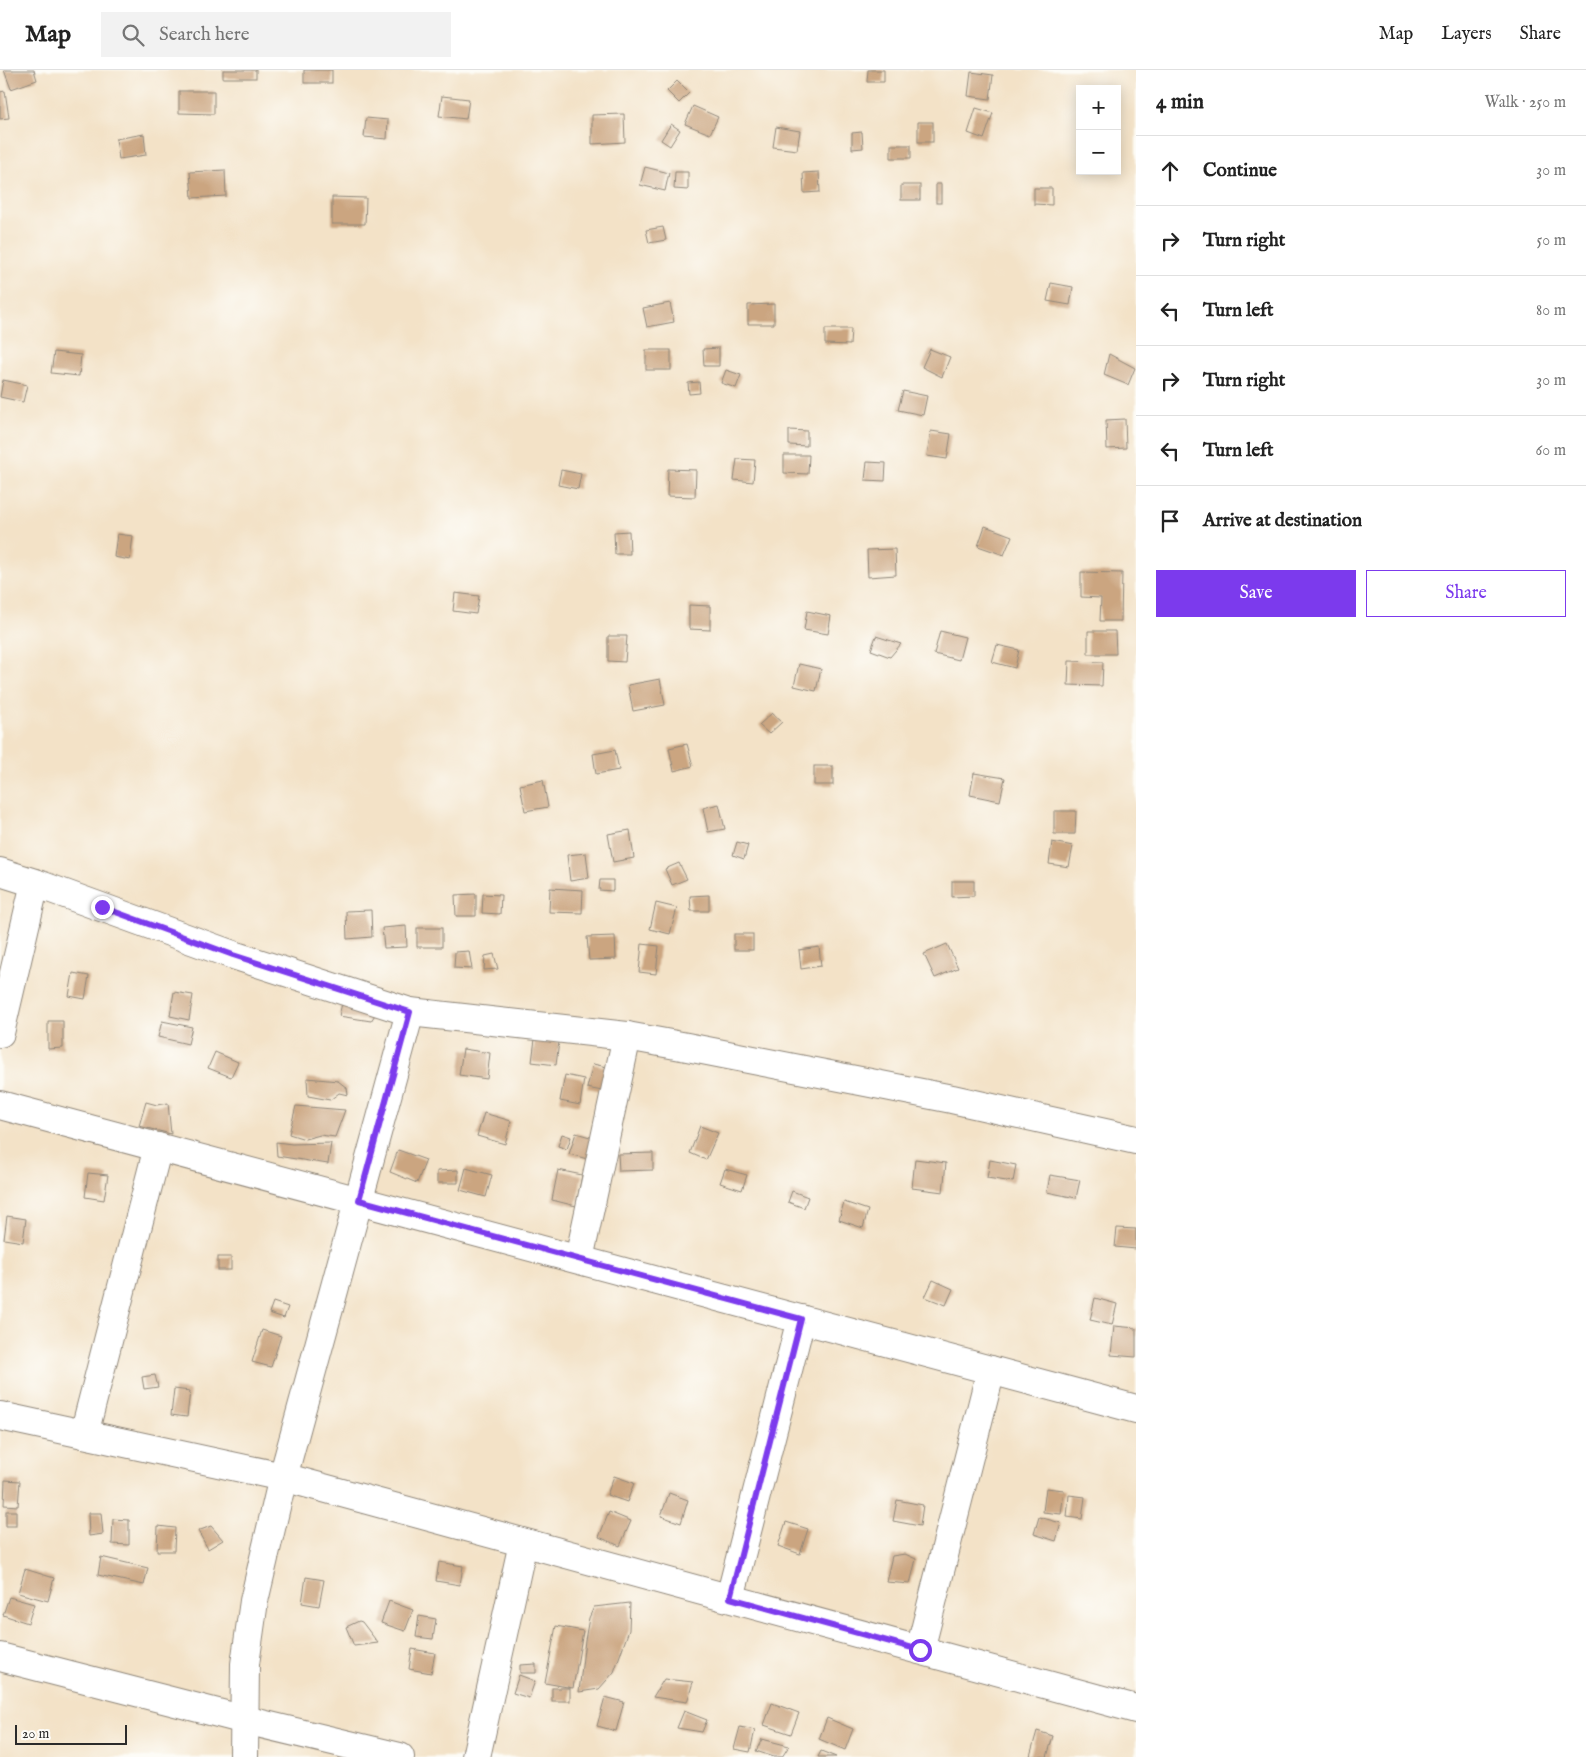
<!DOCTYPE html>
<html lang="en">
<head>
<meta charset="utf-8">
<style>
	:root { --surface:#fff; --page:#f2f2f2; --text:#222; --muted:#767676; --line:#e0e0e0; --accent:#7c3aed }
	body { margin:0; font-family:"IM FELL English",serif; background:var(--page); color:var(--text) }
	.controls { position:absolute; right:15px; top:15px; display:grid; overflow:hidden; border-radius:0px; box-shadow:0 2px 12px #0003 }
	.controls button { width:45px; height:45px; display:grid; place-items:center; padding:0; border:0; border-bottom:1px solid var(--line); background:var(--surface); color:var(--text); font:25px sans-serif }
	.scale { position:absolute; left:15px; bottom:12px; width:112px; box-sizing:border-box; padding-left:5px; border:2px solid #2b2b2b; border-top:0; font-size:14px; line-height:18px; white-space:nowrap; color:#2b2b2b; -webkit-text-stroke:4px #fdfcf7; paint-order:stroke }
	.stop { position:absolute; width:15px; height:15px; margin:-11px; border:4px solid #7c3aed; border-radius:50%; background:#fff }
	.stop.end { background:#7c3aed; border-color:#fff; box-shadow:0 1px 5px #0008 }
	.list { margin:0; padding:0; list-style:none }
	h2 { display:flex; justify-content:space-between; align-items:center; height:65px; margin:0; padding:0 20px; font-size:21px }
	h2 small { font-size:16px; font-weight:400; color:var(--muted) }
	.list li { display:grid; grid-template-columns:32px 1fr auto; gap:15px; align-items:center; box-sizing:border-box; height:70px; padding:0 20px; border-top:1px solid var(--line) }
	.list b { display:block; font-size:19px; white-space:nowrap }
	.list em { font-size:16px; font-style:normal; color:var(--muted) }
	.actions { display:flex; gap:10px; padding:15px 20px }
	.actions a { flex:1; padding:11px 0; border:1px solid var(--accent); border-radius:0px; text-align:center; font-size:18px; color:var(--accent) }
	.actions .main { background:var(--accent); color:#fff }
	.icon { flex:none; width:28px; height:28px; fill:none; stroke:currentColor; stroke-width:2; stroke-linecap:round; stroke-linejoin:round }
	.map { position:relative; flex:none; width:1136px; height:1687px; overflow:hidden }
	header { display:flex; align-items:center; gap:30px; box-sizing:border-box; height:70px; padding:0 25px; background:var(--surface); border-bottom:1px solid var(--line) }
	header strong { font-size:24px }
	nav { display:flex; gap:28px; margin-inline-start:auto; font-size:18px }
	.search { width:350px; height:45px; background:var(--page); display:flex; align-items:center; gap:12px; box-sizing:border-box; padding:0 18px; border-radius:0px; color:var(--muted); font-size:19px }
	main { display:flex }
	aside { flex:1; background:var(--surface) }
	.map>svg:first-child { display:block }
	.building { fill:#cba580 }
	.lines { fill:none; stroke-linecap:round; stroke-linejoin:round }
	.street-casing { stroke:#8f8679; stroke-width:30 }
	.street { stroke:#fff; stroke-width:28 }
	.route { stroke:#7c3aed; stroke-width:6 }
</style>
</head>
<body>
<header>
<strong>Map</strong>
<div class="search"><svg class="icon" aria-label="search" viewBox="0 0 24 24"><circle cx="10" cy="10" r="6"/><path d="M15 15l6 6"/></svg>Search here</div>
<nav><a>Map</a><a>Layers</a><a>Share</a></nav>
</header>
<main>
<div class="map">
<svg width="1136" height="1687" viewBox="0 0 1136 1687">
	<rect width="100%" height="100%" fill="#fdfcf7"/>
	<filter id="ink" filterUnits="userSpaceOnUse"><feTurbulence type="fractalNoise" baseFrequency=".02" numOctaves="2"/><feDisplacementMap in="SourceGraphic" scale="10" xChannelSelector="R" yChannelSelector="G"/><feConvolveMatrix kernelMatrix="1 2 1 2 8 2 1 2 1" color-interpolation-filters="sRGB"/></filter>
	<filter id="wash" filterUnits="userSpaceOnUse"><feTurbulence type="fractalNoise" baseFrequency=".0096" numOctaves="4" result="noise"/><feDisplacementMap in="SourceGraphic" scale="20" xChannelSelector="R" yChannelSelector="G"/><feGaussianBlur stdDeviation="1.12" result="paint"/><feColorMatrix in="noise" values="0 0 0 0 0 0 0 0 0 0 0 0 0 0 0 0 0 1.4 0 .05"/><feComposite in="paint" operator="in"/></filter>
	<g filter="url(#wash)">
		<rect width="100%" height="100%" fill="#f3e2c7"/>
		<g id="blocks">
			<!-- building -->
			<g class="building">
				<polygon points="4,0 34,0 37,10 11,19"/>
				<rect x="223" y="0" width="33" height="8"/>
				<rect x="304" y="0" width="28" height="13"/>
				<polygon points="868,0 884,0 884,12 867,12"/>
				<polygon points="971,2 993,5 990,29 968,26"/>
				<polygon points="677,11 689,23 679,33 667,21"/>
				<polygon points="5,21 9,48 0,49 0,22"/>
				<polygon points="179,21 214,21 214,44 179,43"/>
				<polygon points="442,26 469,29 466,49 439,46"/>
				<polygon points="693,36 718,47 710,64 685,54"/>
				<polygon points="976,38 993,43 984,69 968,63"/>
				<polygon points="624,44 625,72 592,74 592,45"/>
				<polygon points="366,48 388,50 387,69 364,67"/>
				<rect x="918" y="52" width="15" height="20"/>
				<polygon points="671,54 680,60 670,76 661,70"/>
				<polygon points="776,57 800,61 797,80 773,77"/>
				<polygon points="862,62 863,78 852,79 852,63"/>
				<polygon points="144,64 146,85 119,89 116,69"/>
				<rect x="891" y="75" width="20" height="13"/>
				<polygon points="645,97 669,103 665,121 640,115"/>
				<polygon points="225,100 226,126 192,128 190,102"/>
				<polygon points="675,102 688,102 688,120 674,119"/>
				<polygon points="819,102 820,122 804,123 803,103"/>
				<rect x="936" y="114" width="5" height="19"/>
				<rect x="901" y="115" width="19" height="15"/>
				<polygon points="1034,118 1052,118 1052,135 1034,134"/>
				<polygon points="332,127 366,128 365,154 332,154"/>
				<polygon points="663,157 666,170 649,173 646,160"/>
				<polygon points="1051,213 1073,217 1070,235 1047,231"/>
				<polygon points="670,233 674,252 647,257 643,238"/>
				<polygon points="774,234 774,254 748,254 748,235"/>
				<polygon points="825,259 851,259 850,275 825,274"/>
				<polygon points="719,278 719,296 704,296 703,279"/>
				<polygon points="930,279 950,287 942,307 922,297"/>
				<rect x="646" y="280" width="25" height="20"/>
				<polygon points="54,282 81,285 79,306 51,303"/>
				<polygon points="1109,284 1135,298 1128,315 1104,305"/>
				<polygon points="726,300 741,305 736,318 721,313"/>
				<polygon points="3,310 27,315 23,332 0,327"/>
				<polygon points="699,312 700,323 689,324 688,313"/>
				<polygon points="903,321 927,326 923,345 898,340"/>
				<polygon points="1125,349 1126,378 1107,379 1106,350"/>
				<polygon points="789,360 807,361 807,376 789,375"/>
				<polygon points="931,361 951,364 947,389 927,386"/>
				<polygon points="784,385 809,385 808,404 784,403"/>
				<polygon points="737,389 755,390 753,412 734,410"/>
				<polygon points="867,392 886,393 885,411 865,410"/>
				<polygon points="668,399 696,400 695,427 667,426"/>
				<polygon points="561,400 581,404 578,419 558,415"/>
				<polygon points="985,456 1012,466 1004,485 978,476"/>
				<polygon points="629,461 630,484 615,484 614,462"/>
				<polygon points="117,464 133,466 130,490 114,487"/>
				<polygon points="895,479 896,505 868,507 867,480"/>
				<polygon points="1081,502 1122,503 1121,551 1100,551 1101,528 1081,527"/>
				<polygon points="455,523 479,526 476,544 453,541"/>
				<polygon points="689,535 710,536 710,560 689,559"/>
				<polygon points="807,541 831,546 828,564 804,560"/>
				<polygon points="940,561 965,567 959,590 934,584"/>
				<polygon points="1088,561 1115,561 1116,584 1088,584"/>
				<polygon points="608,566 627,566 625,592 608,591"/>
				<polygon points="876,566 901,574 890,587 871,580"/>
				<polygon points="997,575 1019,580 1015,598 992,592"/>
				<polygon points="1069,591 1103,592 1102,616 1068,615"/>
				<polygon points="799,594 821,599 816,621 794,616"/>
				<polygon points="660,609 665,635 633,641 628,615"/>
				<polygon points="772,643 782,652 769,664 759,655"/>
				<polygon points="687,674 693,696 674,701 669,678"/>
				<polygon points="615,680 619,700 596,704 593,684"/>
				<rect x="814" y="696" width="19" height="19"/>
				<polygon points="974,703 1005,708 1000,731 970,725"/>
				<polygon points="543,710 548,737 525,741 520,715"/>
				<polygon points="719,734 725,759 708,762 703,738"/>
				<polygon points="1054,741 1076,741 1075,764 1054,764"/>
				<polygon points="630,760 634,788 613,792 608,764"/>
				<polygon points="737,772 748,775 744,789 733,785"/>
				<polygon points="1052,772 1073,776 1069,797 1049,794"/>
				<polygon points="586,783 589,808 570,811 567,785"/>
				<polygon points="679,793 687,809 672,815 665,799"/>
				<polygon points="600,810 613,810 613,821 599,820"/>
				<polygon points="952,811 974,811 974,826 952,827"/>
				<polygon points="550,818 583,820 582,843 549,842"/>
				<polygon points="476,824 476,846 456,846 455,825"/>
				<polygon points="483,824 501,825 500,844 482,843"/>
				<polygon points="709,825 709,841 691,841 690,826"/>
				<polygon points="656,833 677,838 670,864 650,859"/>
				<polygon points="371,840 372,867 347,869 346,841"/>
				<polygon points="406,856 407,877 384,878 382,858"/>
				<rect x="417" y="858" width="25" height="19"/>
				<rect x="734" y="864" width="19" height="16"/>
				<polygon points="615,866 616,889 589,890 587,867"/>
				<polygon points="642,874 659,876 656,904 639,902"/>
				<polygon points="947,874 958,898 935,908 924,884"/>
				<polygon points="819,877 821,896 801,899 799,880"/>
				<polygon points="469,881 472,899 454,898 455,882"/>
				<polygon points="494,884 498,899 484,900 485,886"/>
				<polygon points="73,903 89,906 85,929 69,926"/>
				<polygon points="174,922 193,925 189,950 170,946"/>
				<polygon points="343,929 378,940 371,951 339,946"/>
				<polygon points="48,951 63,951 63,978 48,979"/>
				<polygon points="162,951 192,957 188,974 158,967"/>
				<polygon points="535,969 559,972 556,995 532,992"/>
				<polygon points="463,979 490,983 487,1009 459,1005"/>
				<polygon points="215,982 238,992 231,1007 208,998"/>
				<polygon points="593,994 607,997 602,1021 587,1018"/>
				<polygon points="565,1005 584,1009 580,1035 560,1031"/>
				<polygon points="307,1008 338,1011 347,1018 348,1025 339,1023 330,1030 308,1026"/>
				<polygon points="146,1032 157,1035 168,1033 171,1064 139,1056"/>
				<polygon points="296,1036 345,1040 335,1067 320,1065 305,1069 289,1064"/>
				<polygon points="484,1043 511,1051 505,1074 477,1066"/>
				<polygon points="700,1056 718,1063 706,1090 690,1083"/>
				<polygon points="576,1063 597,1069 591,1090 569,1084"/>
				<polygon points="562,1064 571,1067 567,1079 558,1076"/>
				<polygon points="276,1072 292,1074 331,1073 328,1094 277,1086"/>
				<polygon points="398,1080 426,1090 417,1113 390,1102"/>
				<polygon points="653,1083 653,1100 619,1101 618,1084"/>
				<polygon points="915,1089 946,1093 943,1122 912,1118"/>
				<polygon points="990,1090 1016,1095 1013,1112 987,1108"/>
				<polygon points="466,1098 492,1105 486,1127 460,1120"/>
				<polygon points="725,1099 747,1105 742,1120 720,1113"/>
				<polygon points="458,1100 458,1113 437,1113 437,1101"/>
				<polygon points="558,1100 582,1105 576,1136 552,1130"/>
				<polygon points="88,1103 108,1105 104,1130 85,1127"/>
				<polygon points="1050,1105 1080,1110 1076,1128 1047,1122"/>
				<polygon points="792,1121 808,1127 804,1138 788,1132"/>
				<polygon points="844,1132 868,1140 863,1158 839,1150"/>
				<polygon points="7,1146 26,1149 23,1172 4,1169"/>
				<polygon points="1117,1158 1136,1159 1136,1179 1115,1177"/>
				<rect x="218" y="1187" width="13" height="13"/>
				<polygon points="933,1210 953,1219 946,1235 925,1227"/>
				<polygon points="1095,1228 1117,1234 1112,1255 1090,1250"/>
				<polygon points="273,1232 288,1237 284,1248 269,1243"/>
				<polygon points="1114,1256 1136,1258 1136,1287 1111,1285"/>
				<polygon points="262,1260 281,1266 271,1297 252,1292"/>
				<polygon points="155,1305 158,1317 144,1319 142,1307"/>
				<polygon points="174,1319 190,1321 187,1347 171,1345"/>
				<polygon points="614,1406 634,1413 627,1432 607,1425"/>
				<polygon points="5,1410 20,1411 18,1436 4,1435"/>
				<polygon points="1046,1418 1064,1420 1061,1444 1043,1442"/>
				<polygon points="669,1423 688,1430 681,1453 661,1446"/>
				<polygon points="1069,1425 1085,1427 1082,1449 1067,1447"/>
				<polygon points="897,1430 923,1435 920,1456 893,1451"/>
				<rect x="6" y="1441" width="10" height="15"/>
				<polygon points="609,1442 631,1451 620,1476 599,1467"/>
				<polygon points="88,1443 101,1443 103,1464 89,1466"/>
				<polygon points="1039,1447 1061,1453 1056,1471 1034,1464"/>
				<polygon points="113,1449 129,1450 129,1475 112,1474"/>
				<polygon points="786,1452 808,1459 800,1484 778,1476"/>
				<polygon points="158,1456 175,1458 174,1481 157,1481"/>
				<polygon points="211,1456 223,1470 208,1479 198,1461"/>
				<polygon points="905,1484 916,1489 910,1514 886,1512 892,1486"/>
				<polygon points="101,1487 148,1498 144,1515 98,1505"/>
				<polygon points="439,1492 463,1496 460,1515 436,1511"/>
				<polygon points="25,1499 54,1508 48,1531 18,1523"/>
				<polygon points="306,1507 324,1510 319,1536 302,1533"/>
				<polygon points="9,1527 34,1534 28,1553 3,1545"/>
				<polygon points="389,1531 413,1540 405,1561 381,1553"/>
				<polygon points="630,1533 629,1560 614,1602 599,1619 579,1622 585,1570 589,1548 594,1537"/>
				<polygon points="419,1546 436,1549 433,1569 416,1567"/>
				<polygon points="359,1551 362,1552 378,1573 354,1576 346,1557"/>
				<polygon points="556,1556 583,1561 573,1618 545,1613"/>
				<polygon points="412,1579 435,1583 431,1603 409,1599"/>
				<polygon points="536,1594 536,1603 520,1603 520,1595"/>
				<polygon points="519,1605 535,1611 529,1628 513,1623"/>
				<polygon points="664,1609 693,1612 687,1632 653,1627"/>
				<rect x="552" y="1618" width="18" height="13"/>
				<polygon points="605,1627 624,1632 616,1661 597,1656"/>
				<polygon points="772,1633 799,1643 791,1664 764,1655"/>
				<polygon points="684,1641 707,1650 702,1662 677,1658"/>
				<polygon points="827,1648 853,1659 845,1680 819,1669"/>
				<polygon points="740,1657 755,1660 750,1682 734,1679"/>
				<polygon points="1037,1661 1053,1666 1047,1687 1030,1686"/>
				<polygon points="762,1669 789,1676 782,1687 774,1687 756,1681"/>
				<polygon points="821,1681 836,1687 818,1687"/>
			</g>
		</g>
	</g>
	<g filter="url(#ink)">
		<use href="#blocks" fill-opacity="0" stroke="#8f8679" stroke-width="1"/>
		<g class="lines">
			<defs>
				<g id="street">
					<polyline points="0,802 35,813 233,885 410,942 627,966 687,977 952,1029 1136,1070"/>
					<polyline points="0,963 35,813"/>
					<polyline points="0,1035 1136,1339"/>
					<polyline points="579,1189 627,966"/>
					<polyline points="0,1346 283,1407 1136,1639"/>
					<polyline points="84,1364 158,1077"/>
					<polyline points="730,1528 801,1249"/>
					<polyline points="920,1580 991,1300"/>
					<polyline points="0,1587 245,1650 400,1687"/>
					<polyline points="244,1687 245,1594 254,1531 283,1407 410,942"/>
					<polyline points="476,1687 523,1473"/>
				</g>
			</defs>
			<!-- street casing -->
			<use href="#street" class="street-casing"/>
			<!-- street -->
			<use href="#street" class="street"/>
		</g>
	</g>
	<g class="lines" filter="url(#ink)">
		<!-- route -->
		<polyline class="route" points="102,837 233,885 410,942 359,1130 801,1249 730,1528 920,1580"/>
	</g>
</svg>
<div class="controls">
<button>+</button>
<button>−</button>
</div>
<div class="scale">20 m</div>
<div class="stop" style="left:920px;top:1580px"></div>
<div class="stop end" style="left:102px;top:837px"></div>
</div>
<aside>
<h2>4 min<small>Walk · 250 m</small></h2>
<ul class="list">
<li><svg class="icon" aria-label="ahead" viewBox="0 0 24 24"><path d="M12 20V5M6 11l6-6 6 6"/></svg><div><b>Continue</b></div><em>30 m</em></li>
<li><svg class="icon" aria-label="right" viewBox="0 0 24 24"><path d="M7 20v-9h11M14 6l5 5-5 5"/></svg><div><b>Turn right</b></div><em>50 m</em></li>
<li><svg class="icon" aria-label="left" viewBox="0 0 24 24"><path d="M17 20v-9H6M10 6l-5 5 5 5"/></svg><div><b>Turn left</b></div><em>80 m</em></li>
<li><svg class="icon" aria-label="right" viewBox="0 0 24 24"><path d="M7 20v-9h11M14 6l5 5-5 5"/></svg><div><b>Turn right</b></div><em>30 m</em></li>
<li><svg class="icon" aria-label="left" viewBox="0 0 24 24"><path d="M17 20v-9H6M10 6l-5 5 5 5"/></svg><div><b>Turn left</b></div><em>60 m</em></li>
<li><svg class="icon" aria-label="arrive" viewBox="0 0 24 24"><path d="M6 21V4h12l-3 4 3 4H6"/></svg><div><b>Arrive at destination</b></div></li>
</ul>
<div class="actions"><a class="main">Save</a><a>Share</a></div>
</aside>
</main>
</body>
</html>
